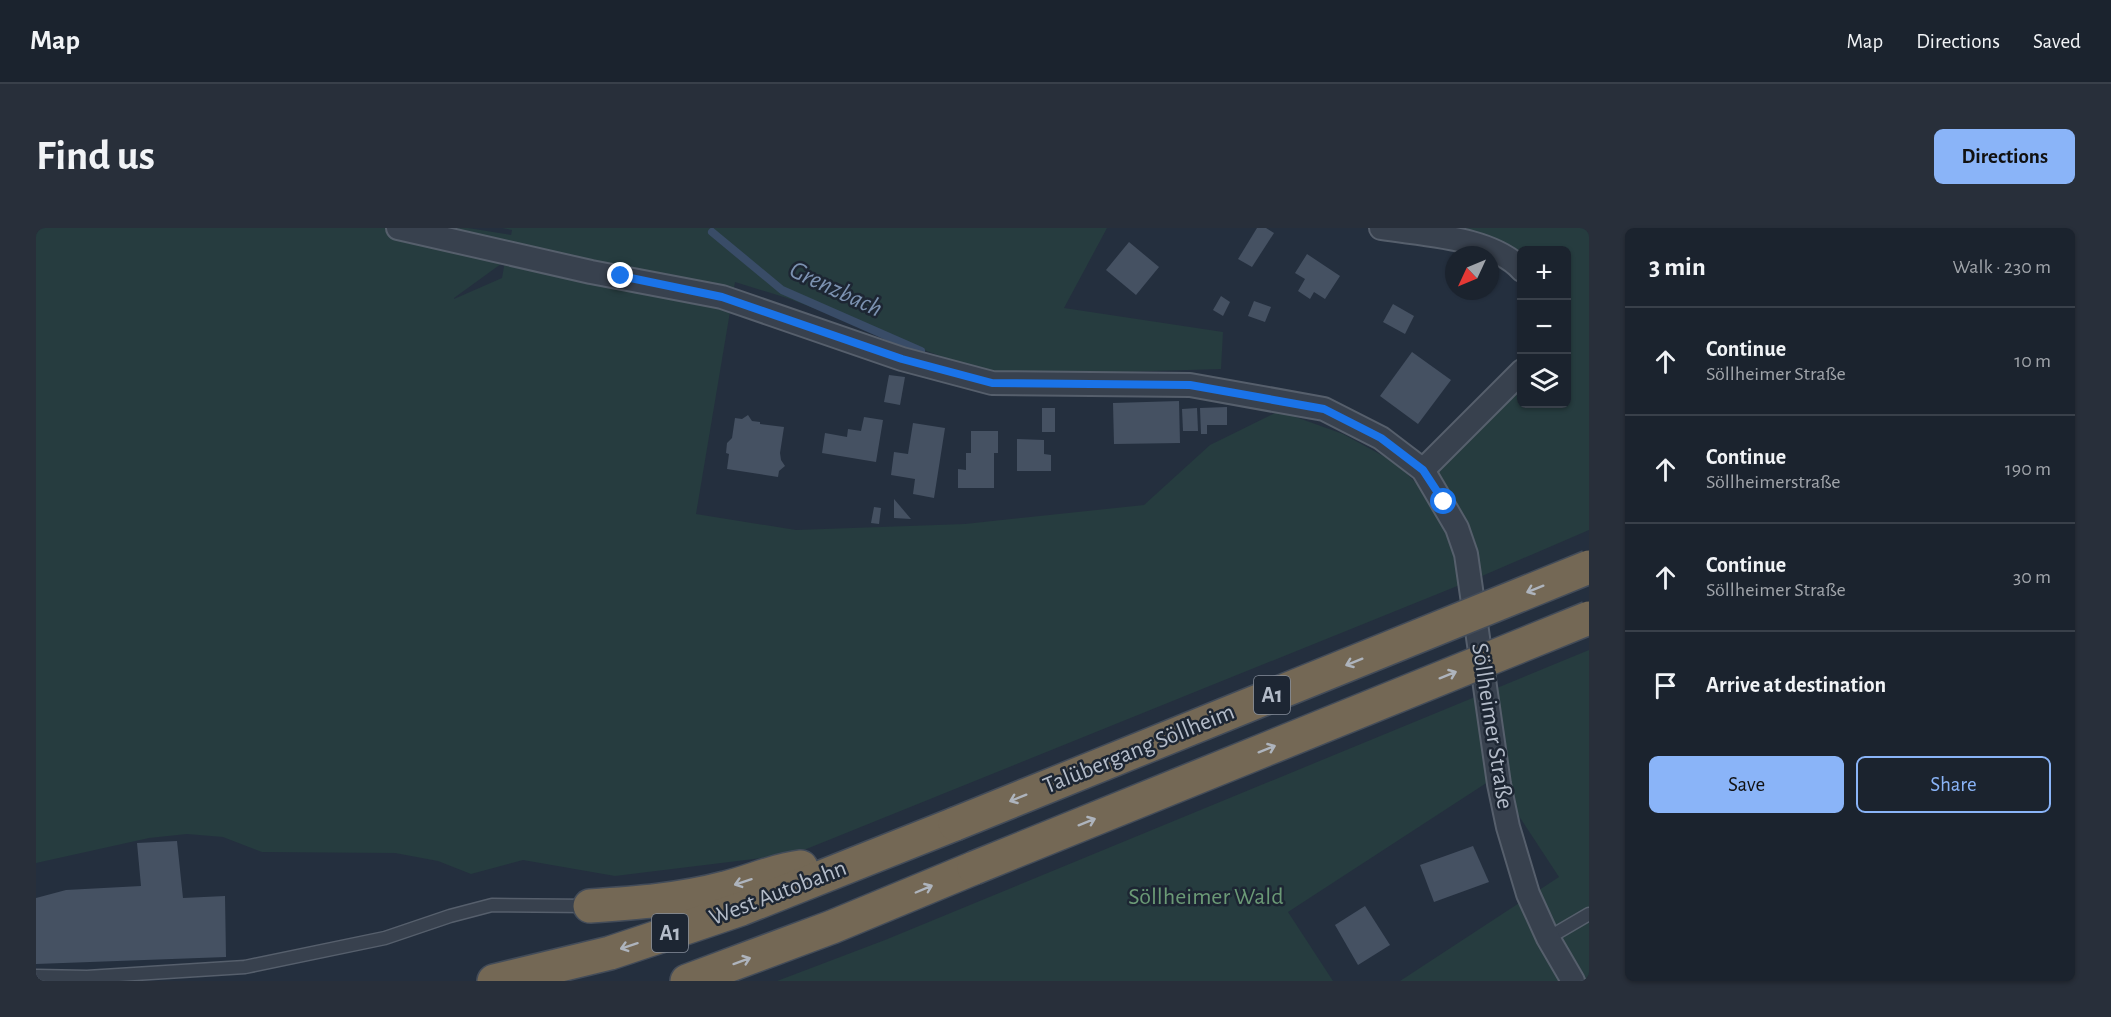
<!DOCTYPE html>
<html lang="en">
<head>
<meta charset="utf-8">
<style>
	:root { --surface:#1b232e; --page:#282f3a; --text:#f1f3f6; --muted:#a0a4aa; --line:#39404a; --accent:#8ab4f8 }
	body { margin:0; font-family:"Alegreya Sans",sans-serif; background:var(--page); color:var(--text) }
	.controls { position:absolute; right:18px; top:18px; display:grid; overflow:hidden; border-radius:9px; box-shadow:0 2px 4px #0004 }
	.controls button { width:54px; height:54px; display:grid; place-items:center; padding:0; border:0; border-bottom:2px solid var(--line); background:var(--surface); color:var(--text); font:30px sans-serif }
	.compass { position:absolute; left:1409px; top:18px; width:54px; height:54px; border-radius:50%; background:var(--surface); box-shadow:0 2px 4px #0004; rotate:226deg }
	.stop { position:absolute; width:18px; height:18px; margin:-14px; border:4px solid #1a73e8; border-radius:50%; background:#fff }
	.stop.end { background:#1a73e8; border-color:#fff; box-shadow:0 2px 6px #0008 }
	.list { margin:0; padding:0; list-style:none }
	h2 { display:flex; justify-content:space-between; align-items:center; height:78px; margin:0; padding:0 24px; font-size:26px }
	h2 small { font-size:20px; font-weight:400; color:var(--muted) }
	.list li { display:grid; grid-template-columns:39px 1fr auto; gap:18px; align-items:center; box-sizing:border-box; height:108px; padding:0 24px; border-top:2px solid var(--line) }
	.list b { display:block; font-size:22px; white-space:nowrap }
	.list p { margin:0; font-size:20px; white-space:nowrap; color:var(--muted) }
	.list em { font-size:20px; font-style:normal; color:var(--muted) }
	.actions { display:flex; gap:12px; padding:18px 24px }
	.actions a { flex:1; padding:14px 0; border:2px solid var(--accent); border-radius:9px; text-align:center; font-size:21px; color:var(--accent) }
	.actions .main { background:var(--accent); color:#111 }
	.icon { flex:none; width:33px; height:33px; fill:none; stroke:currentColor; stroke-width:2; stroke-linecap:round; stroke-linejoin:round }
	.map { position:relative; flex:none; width:1553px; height:753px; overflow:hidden; border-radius:9px }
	header { display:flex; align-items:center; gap:36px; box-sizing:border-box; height:84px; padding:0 30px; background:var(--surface); border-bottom:2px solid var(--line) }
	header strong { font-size:28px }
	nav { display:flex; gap:33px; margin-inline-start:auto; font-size:21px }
	.intro { display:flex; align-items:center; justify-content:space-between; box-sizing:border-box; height:144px; padding:0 36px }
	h1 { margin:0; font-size:42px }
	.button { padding:15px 27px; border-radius:9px; background:var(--accent); color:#111; font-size:21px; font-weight:700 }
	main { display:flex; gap:36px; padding:0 36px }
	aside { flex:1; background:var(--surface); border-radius:9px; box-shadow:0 2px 4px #0004 }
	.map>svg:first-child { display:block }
	.green { fill:#263c3f; fill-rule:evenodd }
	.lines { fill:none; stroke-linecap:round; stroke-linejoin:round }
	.stream { stroke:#394c67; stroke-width:8 }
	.building { fill:#455162 }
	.lane-casing { stroke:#565f6c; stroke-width:15 }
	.street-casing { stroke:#565f6c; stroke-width:26 }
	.highway-casing { stroke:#434c59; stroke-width:36 }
	.lane { stroke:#38414e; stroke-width:12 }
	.street { stroke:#38414e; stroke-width:22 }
	.highway { stroke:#746855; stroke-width:33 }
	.highway-bridge-casing { stroke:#434c59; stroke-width:36; stroke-linecap:butt }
	.highway-bridge { stroke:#746855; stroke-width:33 }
	.oneway { stroke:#aeb4bd }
	.route { stroke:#1a73e8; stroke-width:8 }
	.labels { text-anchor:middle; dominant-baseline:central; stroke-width:5; stroke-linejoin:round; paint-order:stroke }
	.shield { fill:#1d2633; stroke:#878f9c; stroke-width:1.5 }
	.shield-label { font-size:22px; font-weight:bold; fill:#b4bcc9 }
	.street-label { font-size:24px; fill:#b4bcc9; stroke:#1d2633 }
	.park-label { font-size:24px; fill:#6b9a76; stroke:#1d2633 }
	.water-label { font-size:26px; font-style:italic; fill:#7c92b1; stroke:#1d2633 }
</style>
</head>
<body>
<header>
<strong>Map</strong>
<nav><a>Map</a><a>Directions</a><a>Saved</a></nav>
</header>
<div class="intro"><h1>Find us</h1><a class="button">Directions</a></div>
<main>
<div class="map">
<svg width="1553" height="753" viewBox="0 0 1553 753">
	<rect width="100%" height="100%" fill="#242f3e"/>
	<!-- green -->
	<g class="green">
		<path d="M0 0H432L475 7 476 2 466 0H1071L1028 80 1187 104 1185 141 985 147 933 139 751 70 699 54 660 286 760 302 929 296 1108 277 1174 217 1243 183 1307 206 1360 235 1381 256 1402 239 1485 158 1486 176H1530V22H1486L1485 33 1389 0H1553V302L1446 348 758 626 579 648 487 632 435 646 402 633 359 625 226 624 187 609 151 606 113 610 0 635ZM469 33 466 50 418 71V70Z"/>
		<polygon points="1553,422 1553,753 1364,753 1523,649 1458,550 1252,684 1297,753 741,753 849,712"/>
	</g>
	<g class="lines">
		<!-- stream -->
		<polyline class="stream" points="676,4 746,62 885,123"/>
	</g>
	<!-- building -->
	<g class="building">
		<polygon points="1221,0 1230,0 1238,5 1216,39 1202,31"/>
		<polygon points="1093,14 1123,39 1100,67 1070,42"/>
		<polygon points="1271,26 1304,48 1289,71 1278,64 1274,71 1262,63 1269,51 1259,45"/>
		<polygon points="1185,68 1194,74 1187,88 1177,82"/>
		<polygon points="1218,73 1235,79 1229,94 1212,88"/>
		<polygon points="1357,76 1378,88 1369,106 1347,94"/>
		<polygon points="1376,124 1415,152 1382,196 1344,168"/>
		<polygon points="853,147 869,149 864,177 848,174"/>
		<polygon points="1143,173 1144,215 1078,216 1077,175"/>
		<polygon points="1191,179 1191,197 1171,197 1171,206 1165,206 1164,180"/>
		<rect x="1006" y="180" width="13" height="24"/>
		<polygon points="1161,180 1162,203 1147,203 1146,181"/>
		<polygon points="712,187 716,193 724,194 724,196 748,199 744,225 745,232 749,238 743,243 742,249 691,241 693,226 690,225 691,215 696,210 699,190 706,191"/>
		<polygon points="828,189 847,192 840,234 786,225 789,205 811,209 812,201 825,203"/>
		<polygon points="877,195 909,200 898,270 877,266 879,251 855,247 858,224 872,226"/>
		<polygon points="935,203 962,203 962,225 958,225 958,260 922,260 922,241 930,242 930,225 935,225"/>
		<polygon points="981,211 1008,212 1008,226 1015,227 1015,243 981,243"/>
		<polygon points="858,271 875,291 858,290"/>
		<polygon points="838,279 845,280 843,296 835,295"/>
		<polygon points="141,613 147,670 189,668 190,729 0,736 0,670 30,662 105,658 101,615"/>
		<polygon points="1437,618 1453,654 1398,674 1384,637"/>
		<polygon points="1329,678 1354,717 1322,737 1299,697"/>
	</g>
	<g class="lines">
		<defs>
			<g id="lane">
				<polyline points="1512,710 1553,686"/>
				<polyline points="0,748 51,749 209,739 349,710 414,688 456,677 554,678"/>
			</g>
			<g id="street">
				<polyline points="362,0 555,44 686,69 866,131 956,155 1154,157 1288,181 1345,210 1387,242 1421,300 1430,326 1463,556 1472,599 1492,666 1512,710 1537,753"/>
				<path d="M1345 0C1388 7 1456 9 1486 42"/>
				<polyline points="1387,242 1486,143"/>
			</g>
			<g id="highway">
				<path d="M554 678C599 675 644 672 689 660 714 654 738 642 765 639"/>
				<polyline points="458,753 574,725 640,703 705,681 919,596"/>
				<polyline points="651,753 796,699 938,640"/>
			</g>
		</defs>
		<!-- lane casing -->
		<use href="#lane" class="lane-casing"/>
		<!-- street casing -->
		<use href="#street" class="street-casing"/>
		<!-- highway casing -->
		<use href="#highway" class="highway-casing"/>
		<!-- lane -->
		<use href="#lane" class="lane"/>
		<!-- street -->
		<use href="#street" class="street"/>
		<!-- highway -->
		<use href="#highway" class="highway"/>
		<defs>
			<g id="highway-bridge">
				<polyline points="919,596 1553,339"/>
				<polyline points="938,640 1553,390"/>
			</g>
		</defs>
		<!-- highway-bridge casing -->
		<use href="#highway-bridge" class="highway-bridge-casing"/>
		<!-- highway-bridge -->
		<use href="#highway-bridge" class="highway-bridge"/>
	</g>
	<!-- one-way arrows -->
	<defs><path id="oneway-shaft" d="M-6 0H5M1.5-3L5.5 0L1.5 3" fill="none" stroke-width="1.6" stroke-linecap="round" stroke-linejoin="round" transform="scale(1.5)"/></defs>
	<g class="oneway">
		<use href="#oneway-shaft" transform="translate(1499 361) rotate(158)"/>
		<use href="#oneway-shaft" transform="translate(1318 434) rotate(158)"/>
		<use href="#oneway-shaft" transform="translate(1412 447) rotate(-22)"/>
		<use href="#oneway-shaft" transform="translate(1231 521) rotate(-22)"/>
		<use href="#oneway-shaft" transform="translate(982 570) rotate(158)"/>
		<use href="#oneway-shaft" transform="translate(1051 594) rotate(-22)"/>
		<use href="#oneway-shaft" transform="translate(707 654) rotate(162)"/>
		<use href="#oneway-shaft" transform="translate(888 661) rotate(-23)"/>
		<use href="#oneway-shaft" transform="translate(593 718) rotate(162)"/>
		<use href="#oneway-shaft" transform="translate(706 733) rotate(-20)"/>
	</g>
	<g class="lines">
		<!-- route -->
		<polyline class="route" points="585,48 686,69 866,131 956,155 1154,157 1288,181 1345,210 1387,242 1408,274"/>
	</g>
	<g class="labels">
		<!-- shield labels -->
		<g class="shield">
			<rect x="1218" y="448" width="36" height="38" rx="4.5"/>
			<rect x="616" y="686" width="36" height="38" rx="4.5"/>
		</g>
		<g class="shield-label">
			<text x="1236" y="467">A1</text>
			<text x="634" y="705">A1</text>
		</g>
		<!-- street labels -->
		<g class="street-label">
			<text transform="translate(1456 498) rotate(81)">Söllheimer Straße</text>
			<text transform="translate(1103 521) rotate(-22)">Talübergang Söllheim</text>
			<text transform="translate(742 665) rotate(-21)">West Autobahn</text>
		</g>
		<!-- park labels -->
		<g class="park-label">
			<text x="1170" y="669">Söllheimer Wald</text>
		</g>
		<!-- water labels -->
		<g class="water-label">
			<text transform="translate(800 61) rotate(25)">Grenzbach</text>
		</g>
	</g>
</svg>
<div class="controls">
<button>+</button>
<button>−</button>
<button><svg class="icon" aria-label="layers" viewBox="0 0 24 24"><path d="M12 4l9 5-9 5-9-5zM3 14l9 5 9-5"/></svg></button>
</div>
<svg class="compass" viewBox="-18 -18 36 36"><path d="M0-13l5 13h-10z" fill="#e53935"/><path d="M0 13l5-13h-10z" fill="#a0a4aa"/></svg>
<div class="stop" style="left:1408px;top:274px"></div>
<div class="stop end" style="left:585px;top:48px"></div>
</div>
<aside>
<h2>3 min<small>Walk · 230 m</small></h2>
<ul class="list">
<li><svg class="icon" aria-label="ahead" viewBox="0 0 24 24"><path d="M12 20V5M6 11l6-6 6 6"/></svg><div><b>Continue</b><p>Söllheimer Straße</p></div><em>10 m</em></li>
<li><svg class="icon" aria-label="ahead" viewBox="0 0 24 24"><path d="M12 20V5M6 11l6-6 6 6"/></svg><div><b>Continue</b><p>Söllheimerstraße</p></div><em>190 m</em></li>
<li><svg class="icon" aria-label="ahead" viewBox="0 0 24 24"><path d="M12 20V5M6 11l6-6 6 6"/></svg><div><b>Continue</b><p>Söllheimer Straße</p></div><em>30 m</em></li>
<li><svg class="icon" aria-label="arrive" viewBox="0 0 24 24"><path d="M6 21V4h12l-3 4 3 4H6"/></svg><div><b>Arrive at destination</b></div></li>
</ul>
<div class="actions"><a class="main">Save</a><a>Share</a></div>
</aside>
</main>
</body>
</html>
